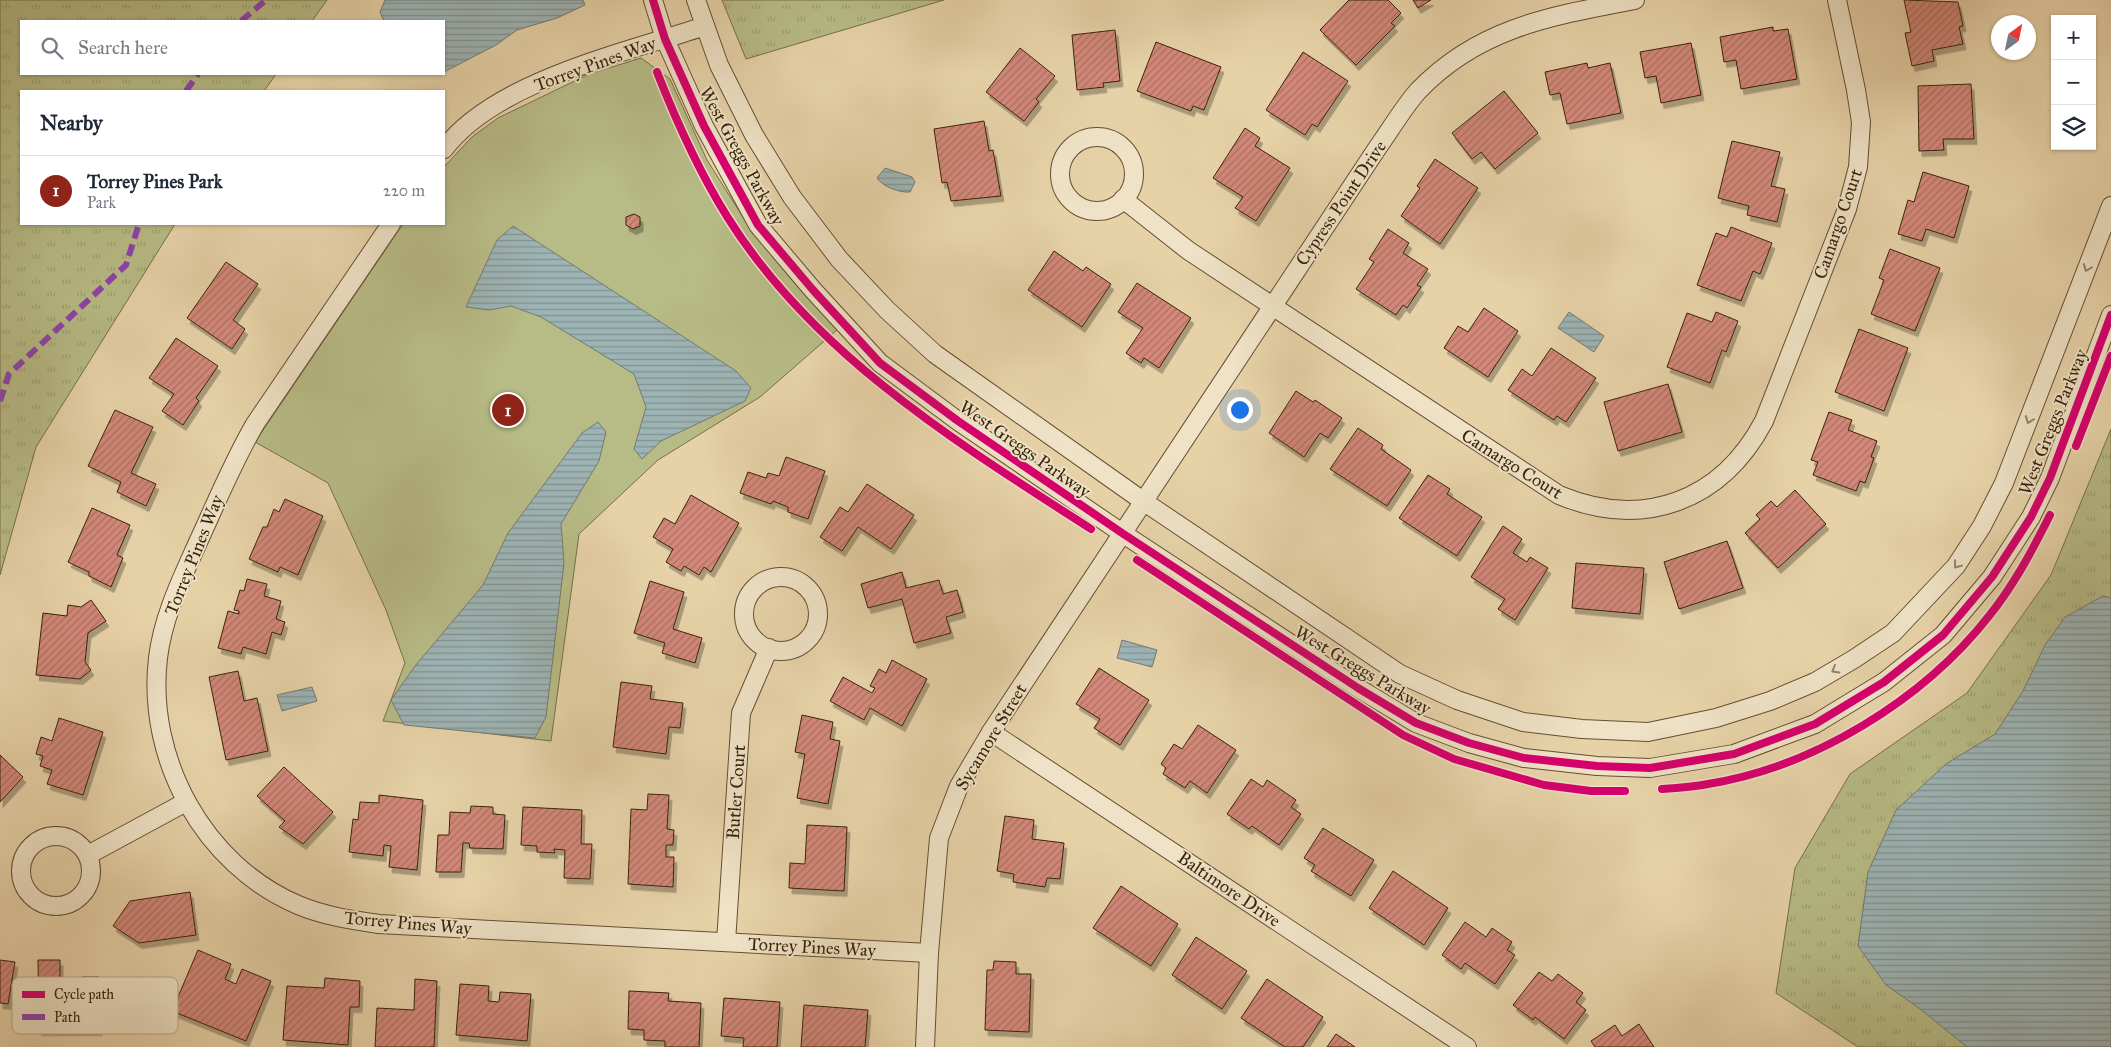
<!DOCTYPE html>
<html lang="en">
<head>
<meta charset="utf-8">
<style>
	:root { --surface:#fff; --page:#f2f2f3; --text:#1f2937; --muted:#747a83; --line:#e0e1e3; --accent:#8f2418 }
	body { margin:0; font-family:"IM FELL Great Primer",serif; background:var(--page); color:var(--text) }
	.controls { position:absolute; right:15px; top:15px; display:grid; overflow:hidden; border-radius:0px; box-shadow:0 1px 4px #0004 }
	.controls button { width:45px; height:45px; display:grid; place-items:center; padding:0; border:0; border-bottom:1px solid var(--line); background:var(--surface); color:var(--text); font:25px sans-serif }
	.compass { position:absolute; left:1991px; top:15px; width:45px; height:45px; border-radius:50%; background:var(--surface); box-shadow:0 1px 4px #0004; rotate:33deg }
	.you { position:absolute; left:1239px; top:409px; width:18px; height:18px; margin:-12px; border:4px solid #fff; border-radius:50%; background:#1a73e8; box-shadow:0 0 0 8px #1a73e833 }
	.badge { display:grid; place-items:center; width:32px; height:32px; border-radius:50%; background:var(--accent); color:#fff; font-size:16px; font-weight:700 }
	.pin { position:absolute; translate:-50% -50%; border:2px solid #fff; box-shadow:0 1px 5px #0006 }
	.list { margin:0; padding:0; list-style:none }
	h2 { display:flex; justify-content:space-between; align-items:center; height:65px; margin:0; padding:0 20px; font-size:21px }
	h2 small { font-size:16px; font-weight:400; color:var(--muted) }
	.list li { display:grid; grid-template-columns:32px 1fr auto; gap:15px; align-items:center; box-sizing:border-box; height:70px; padding:0 20px; border-top:1px solid var(--line) }
	.list b { display:block; font-size:19px; white-space:nowrap }
	.list p { margin:0; font-size:16px; white-space:nowrap; color:var(--muted) }
	.list em { font-size:16px; font-style:normal; color:var(--muted) }
	.icon { flex:none; width:28px; height:28px; fill:none; stroke:currentColor; stroke-width:2; stroke-linecap:round; stroke-linejoin:round }
	.map { position:relative; flex:none; width:2111px; height:1047px; overflow:hidden }
	.search { position:absolute; background:var(--surface); box-shadow:0 1px 4px #0004; left:20px; top:20px; width:425px; height:55px; display:flex; align-items:center; gap:12px; box-sizing:border-box; padding:0 18px; border-radius:0px; color:var(--muted); font-size:19px }
	.panel { position:absolute; background:var(--surface); box-shadow:0 1px 4px #0004; left:20px; top:90px; width:425px; height:135px; border-radius:0px }
	.map>svg:first-child { display:block }
	.grass { fill:url(#grass-tufts); stroke:#786e48 }
	.park { fill:#b7bb86; stroke:#786e48 }
	.water { fill:url(#water-rules); stroke:#757a71 }
	.building { fill:url(#building-hatch); stroke:#39220b; filter:url(#shadow) }
	.lines { fill:none; stroke-linecap:round; stroke-linejoin:round }
	.street-casing { stroke:#644e32; stroke-width:20 }
	.street { stroke:#efe2c6; stroke-width:18 }
	.quiet { stroke:#8e44ad; stroke-width:6; stroke-dasharray:12 6; stroke-linecap:butt }
	.cycleway-casing { stroke:#efe2c6; stroke-width:11 }
	.cycleway { stroke:#d6006c; stroke-width:8 }
	.oneway { stroke:#948268 }
	.labels { text-anchor:middle; dominant-baseline:central; stroke-width:4; stroke-linejoin:round; paint-order:stroke }
	.street-label { font-size:18px; fill:#39220b; stroke:#efe2c6 }
	.key { fill:#efe2c6; stroke:#b8a88e; stroke-width:1 }
	.key-label { font-size:14px; fill:#39220b }
</style>
</head>
<body>
<div class="map">
<svg width="2111" height="1047" viewBox="0 0 2111 1047">
	<defs>
		<pattern id="grass-tufts" width="24" height="20" patternUnits="userSpaceOnUse" patternTransform="scale(1.25)"><rect width="24" height="20" fill="#b7bb86"/><path d="M3 7l-1-3M5 7V3M7 7l1-3M15 17l-1-3M17 17v-4M19 17l1-3" fill="none" stroke="#9ea072"/></pattern>
		<pattern id="water-rules" width="6" height="5" patternUnits="userSpaceOnUse" patternTransform="scale(1.25)"><rect width="6" height="5" fill="#9db4b5"/><path d="M0 2.5h6" fill="none" stroke="#819291"/></pattern>
		<pattern id="building-hatch" width="6" height="6" patternUnits="userSpaceOnUse" patternTransform="scale(1.25)"><rect width="6" height="6" fill="#d3887a"/><path d="M-1 1l2-2M0 6l6-6M5 7l2-2" fill="none" stroke="#ac6f62"/></pattern>
		<filter id="shadow"><feDropShadow dx="3" dy="5.5" stdDeviation="0" flood-color="#0004"/></filter>
	</defs>
	<rect width="100%" height="100%" fill="#e7d2a8"/>
	<filter id="stains"><feTurbulence type="fractalNoise" baseFrequency=".004" numOctaves="4"/><feColorMatrix values="0 0 0 0 .2 0 0 0 0 .09 0 0 0 0 .02 0 0 0 .5 -.17"/></filter>
	<radialGradient id="worn" r=".72"><stop offset=".6" stop-color="#630" stop-opacity="0"/><stop offset="1" stop-color="#630" stop-opacity=".3"/></radialGradient>
	<!-- grass -->
	<g class="grass">
		<polygon points="0,0 327,0 312,21 21,21 21,74 276,74 264,91 21,91 21,224 175,224 36,447 0,575"/>
		<polygon points="722,0 944,0 746,59"/>
		<polygon points="2111,429 2111,1047 1858,1047 1776,993 1795,868 1850,774 1967,693 2051,575"/>
	</g>
	<!-- park -->
	<polygon class="park" points="641,58 670,79 707,160 753,233 837,330 760,397 658,460 579,534 551,741 383,721 405,663 386,610 328,483 255,442 403,224 444,224 444,167 472,137 498,118 589,74"/>
	<!-- water -->
	<g class="water">
		<polygon points="385,0 583,0 585,5 557,18 517,30 496,45 444,72 444,21 384,21 380,12"/>
		<path d="M885 168 912 177 915 182 910 192C900 193 883 187 877 178Z"/>
		<polygon points="513,226 736,371 751,388 745,401 661,441 642,459 634,449 646,407 634,374 541,317 511,306 489,310 466,307 497,240"/>
		<polygon points="1569,312 1604,336 1594,352 1558,328"/>
		<polygon points="598,422 606,432 599,461 561,524 564,563 546,717 535,738 404,725 391,700 415,666 483,585 508,533 582,433"/>
		<polygon points="2103,596 2111,598 2111,1047 1967,1047 1919,1008 1886,985 1858,946 1868,872 1896,810 1946,764 1995,734 2023,691 2045,645 2065,617"/>
		<polygon points="1122,640 1157,650 1152,667 1117,658"/>
		<polygon points="312,687 317,701 282,711 277,695"/>
	</g>
	<!-- building -->
	<g class="building">
		<polygon points="1349,0 1388,0 1401,13 1391,23 1395,26 1356,65 1320,30"/>
		<polygon points="1413,0 1431,0 1418,8"/>
		<polygon points="1904,0 1958,2 1963,26 1959,27 1963,44 1932,50 1934,61 1912,66 1905,33 1911,32"/>
		<polygon points="1773,27 1773,31 1788,29 1797,79 1741,89 1736,60 1724,62 1720,37"/>
		<polygon points="1115,30 1120,81 1103,83 1104,87 1077,90 1072,35"/>
		<polygon points="1156,42 1221,67 1204,110 1193,106 1191,111 1137,91"/>
		<polygon points="1691,43 1701,95 1661,103 1656,76 1645,78 1640,52"/>
		<polygon points="1020,48 1055,76 1036,99 1039,102 1024,121 986,92"/>
		<polygon points="1303,52 1348,81 1317,127 1312,124 1305,135 1266,110"/>
		<polygon points="1587,63 1588,68 1610,63 1621,113 1567,124 1560,93 1550,95 1545,72"/>
		<polygon points="1971,84 1974,139 1943,139 1944,150 1919,151 1918,86"/>
		<polygon points="1504,91 1538,133 1495,169 1481,152 1472,159 1452,133"/>
		<polygon points="984,121 989,151 993,150 1001,196 951,201 947,182 942,183 934,129"/>
		<polygon points="1245,128 1260,138 1255,146 1290,168 1256,221 1235,208 1243,197 1213,178"/>
		<polygon points="1732,141 1780,152 1771,186 1785,189 1777,222 1747,215 1749,206 1718,198"/>
		<polygon points="1435,159 1478,188 1440,244 1401,216 1420,188 1417,186"/>
		<polygon points="1923,172 1969,186 1954,238 1926,229 1922,241 1898,234 1908,200 1914,202"/>
		<polygon points="634,214 640,217 640,226 633,229 626,225 626,217"/>
		<polygon points="1731,227 1772,243 1760,274 1753,271 1741,301 1697,285 1716,233 1727,237"/>
		<polygon points="1388,229 1409,243 1403,253 1428,269 1417,285 1421,287 1407,308 1403,305 1396,315 1356,289 1374,262 1369,259"/>
		<polygon points="1890,249 1940,268 1915,331 1871,314 1884,280 1879,278"/>
		<polygon points="1054,251 1083,271 1086,267 1111,284 1082,327 1028,290"/>
		<polygon points="226,262 258,284 233,320 245,329 232,349 187,318"/>
		<polygon points="1137,283 1191,318 1159,368 1144,358 1141,363 1126,353 1143,328 1118,312"/>
		<polygon points="1484,308 1518,331 1488,377 1444,348 1458,326 1468,332"/>
		<polygon points="1716,312 1738,321 1726,352 1722,350 1710,383 1667,367 1687,313 1712,322"/>
		<polygon points="1859,329 1908,348 1884,411 1835,392"/>
		<polygon points="176,338 218,366 196,398 199,401 183,425 162,411 174,394 149,378"/>
		<polygon points="1551,348 1596,378 1566,422 1557,416 1554,420 1508,390 1522,369 1532,376"/>
		<polygon points="1668,384 1682,432 1618,451 1604,402"/>
		<polygon points="1296,391 1313,402 1315,400 1342,418 1328,438 1320,433 1304,457 1269,433"/>
		<polygon points="115,410 153,427 131,473 156,484 146,506 117,492 121,482 88,466"/>
		<polygon points="1829,412 1852,420 1848,430 1877,441 1871,457 1874,458 1865,483 1860,481 1856,491 1813,475 1818,462 1811,460"/>
		<polygon points="1358,428 1383,445 1381,449 1411,470 1387,506 1330,469"/>
		<polygon points="786,457 825,471 808,519 788,512 788,507 773,501 771,504 740,493 748,472 766,478 768,473 779,476"/>
		<polygon points="1428,475 1450,489 1447,494 1482,517 1457,556 1399,518"/>
		<polygon points="867,484 914,515 891,549 858,527 842,551 820,537 840,507 848,512"/>
		<polygon points="1795,490 1826,524 1778,568 1745,533 1760,519 1756,515 1771,501 1777,507"/>
		<polygon points="691,495 739,523 711,572 704,567 699,575 684,566 681,571 666,562 673,549 653,537 664,518 675,524"/>
		<polygon points="285,499 323,516 298,575 280,567 278,572 249,559 263,527 267,527 274,509 279,512"/>
		<polygon points="92,508 130,525 117,555 123,558 111,587 89,576 89,572 68,562"/>
		<polygon points="1503,526 1522,539 1513,553 1527,562 1530,557 1548,568 1515,620 1498,609 1505,599 1471,577"/>
		<polygon points="1727,541 1743,588 1679,609 1664,562"/>
		<polygon points="1576,563 1644,568 1640,614 1572,608"/>
		<polygon points="902,572 906,588 939,580 943,594 957,590 963,612 946,617 951,633 914,643 902,599 868,608 861,584"/>
		<polygon points="247,579 267,584 264,596 281,601 276,619 285,622 281,635 272,632 266,654 243,647 241,654 218,648 228,611 239,614 239,611 234,610 240,590 244,591"/>
		<polygon points="650,581 684,592 673,629 702,638 695,663 662,653 665,643 634,633"/>
		<polygon points="91,600 106,621 88,633 85,662 91,670 80,679 36,675 43,613 67,616 68,605 81,607"/>
		<polygon points="892,660 927,679 902,726 870,708 864,720 830,701 843,677 872,693 875,688 870,686 879,669 886,673"/>
		<polygon points="1099,668 1149,700 1120,745 1094,728 1100,719 1076,704"/>
		<polygon points="238,671 244,701 257,698 268,751 226,760 209,677"/>
		<polygon points="621,682 652,686 650,699 683,703 680,728 669,727 666,754 613,747"/>
		<polygon points="802,715 833,722 830,739 840,741 828,804 797,798 805,754 795,752"/>
		<polygon points="59,718 103,732 83,795 47,784 52,770 40,766 43,756 36,754 41,737 52,741"/>
		<polygon points="1198,725 1236,750 1207,793 1190,781 1185,788 1163,774 1166,768 1161,764 1174,744 1182,749"/>
		<polygon points="0,755 23,777 0,802"/>
		<polygon points="284,767 333,812 303,844 279,827 285,821 257,796"/>
		<polygon points="1251,779 1263,787 1267,780 1296,800 1291,807 1301,814 1279,845 1252,826 1249,829 1227,814"/>
		<polygon points="648,794 669,795 667,829 674,830 673,845 666,845 666,857 674,857 673,887 628,884 631,809 647,810"/>
		<polygon points="379,795 423,800 417,870 389,867 391,846 384,845 383,856 349,852 353,819 358,820 360,802 379,803"/>
		<polygon points="471,806 493,807 493,814 505,815 503,849 470,848 469,843 463,843 461,872 436,872 438,835 449,835 450,812 470,813"/>
		<polygon points="523,807 582,810 581,844 592,844 590,879 564,878 565,850 554,849 555,853 537,852 537,846 521,845"/>
		<polygon points="1005,816 1034,820 1032,839 1064,843 1060,879 1047,878 1045,887 1013,882 1014,874 997,871"/>
		<polygon points="807,825 847,827 844,891 789,888 790,863 805,864"/>
		<polygon points="1323,828 1374,860 1351,896 1311,871 1315,865 1304,858"/>
		<polygon points="1393,871 1448,908 1424,945 1369,908"/>
		<polygon points="1121,886 1178,924 1151,966 1093,928"/>
		<polygon points="190,892 196,935 139,943 113,926 130,901"/>
		<polygon points="1465,922 1486,937 1492,928 1512,942 1507,950 1515,955 1495,984 1465,963 1461,969 1442,955"/>
		<polygon points="1196,937 1247,971 1222,1009 1172,975"/>
		<polygon points="198,950 231,964 225,979 236,984 242,969 271,981 246,1041 172,1011"/>
		<polygon points="0,960 15,962 8,1004 0,1003"/>
		<polygon points="38,960 60,960 60,993 82,993 82,977 99,977 99,1030 39,1030"/>
		<polygon points="994,961 1016,962 1016,974 1031,974 1029,1032 985,1030 987,970 993,970"/>
		<polygon points="1539,972 1552,981 1558,974 1583,993 1576,1002 1586,1010 1564,1039 1535,1017 1533,1020 1513,1005"/>
		<polygon points="325,978 360,981 359,1007 350,1007 348,1045 283,1040 287,986 324,988"/>
		<polygon points="415,979 437,981 434,1047 375,1047 377,1008 414,1010"/>
		<polygon points="1267,979 1323,1017 1303,1047 1285,1047 1241,1018"/>
		<polygon points="460,984 489,986 488,1001 499,1002 500,992 531,994 527,1041 456,1035"/>
		<polygon points="629,991 669,993 668,1001 701,1003 699,1047 665,1047 665,1041 644,1040 644,1030 628,1029"/>
		<polygon points="724,998 780,1002 777,1047 743,1047 744,1038 721,1036"/>
		<polygon points="804,1005 868,1010 865,1047 801,1047"/>
		<polygon points="1639,1024 1654,1047 1595,1047 1591,1041 1615,1025 1622,1036"/>
		<polygon points="1336,1034 1355,1047 1327,1047"/>
	</g>
	<g class="lines">
		<defs>
			<g id="street">
				<polyline points="653,0 665,39 704,126 758,225 813,290 880,363 958,421 1122,533 1358,688 1416,723 1469,743 1524,758 1597,766 1650,768 1734,754 1815,724 1884,682 1943,635 1992,577 2031,517 2050,478 2111,315"/>
				<polyline points="696,0 719,65 754,135 792,197 839,259 887,310 935,354 1143,501 1400,674 1457,700 1523,722 1582,729 1648,732 1716,718 1770,701 1815,682 1854,659 1893,633 1956,566 1982,526 2004,483 2111,206"/>
				<circle cx="1097" cy="174" r="37"/>
				<path d="M444 149C495 81 627 52 705 26"/>
				<path d="M1123 199 1189 251 1559 495C1643 530 1721 502 1764 421L1847 209 1858 167 1861 122 1856 90 1837 0"/>
				<path d="M391 224 255 424C233 462 217 501 199 540 182 578 163 616 158 658 146 759 204 865 298 905 324 916 352 920 379 924L929 953"/>
				<circle cx="781" cy="614" r="37"/>
				<polyline points="991,732 1467,1047"/>
				<circle cx="56" cy="871" r="35"/>
				<polyline points="88,855 186,802"/>
				<polyline points="726,942 741,713 769,648"/>
				<path d="M925 1047 929 953 939 838 959 786 991 732 1378 147C1391 129 1403 108 1418 91 1479 27 1552 16 1635 0"/>
			</g>
		</defs>
		<!-- street casing -->
		<use href="#street" class="street-casing"/>
		<!-- street -->
		<use href="#street" class="street"/>
		<!-- quiet -->
		<g class="quiet">
			<polyline points="241,21 266,0"/>
			<polyline points="186,91 198,74"/>
			<polyline points="0,401 9,374 126,265 139,224"/>
		</g>
		<defs>
			<g id="cycleway">
				<polyline points="653,0 665,39 704,126 758,225 813,290 880,363 958,421 1122,533 1358,688 1416,723 1469,743 1524,758 1597,766 1650,768 1734,754 1815,724 1884,682 1943,635 1992,577 2031,517 2050,478 2111,315"/>
				<path d="M657 72C677 123 699 172 728 218 814 355 959 444 1091 529"/>
				<polyline points="2076,446 2111,356"/>
				<polyline points="1137,560 1403,735 1454,759 1544,785 1591,791 1625,791"/>
				<path d="M1662 789C1678 788 1693 787 1708 784 1814 767 1923 700 1989 616 2014 585 2032 551 2050 515"/>
			</g>
		</defs>
		<!-- cycleway casing -->
		<use href="#cycleway" class="cycleway-casing"/>
		<!-- cycleway -->
		<use href="#cycleway" class="cycleway"/>
	</g>
	<!-- one-way arrows -->
	<defs><path id="oneway-chevron" d="M-2-3.5L2.5 0L-2 3.5" fill="none" stroke-width="1.6" stroke-linecap="round" stroke-linejoin="round" transform="scale(1.25)"/></defs>
	<g class="oneway">
		<use href="#oneway-chevron" transform="translate(2087 268) rotate(111)"/>
		<use href="#oneway-chevron" transform="translate(2029 420) rotate(111)"/>
		<use href="#oneway-chevron" transform="translate(1957 565) rotate(127)"/>
		<use href="#oneway-chevron" transform="translate(1835 670) rotate(150)"/>
	</g>
	<g class="labels">
		<!-- street labels -->
		<g class="street-label">
			<text transform="translate(595 64) rotate(-20)">Torrey Pines Way</text>
			<text transform="translate(742 156) rotate(61)">West Greggs Parkway</text>
			<text transform="translate(1341 203) rotate(-56)">Cypress Point Drive</text>
			<text transform="translate(1838 224) rotate(-71)">Camargo Court</text>
			<text transform="translate(2053 422) rotate(-68)">West Greggs Parkway</text>
			<text transform="translate(1025 449) rotate(35)">West Greggs Parkway</text>
			<text transform="translate(1512 464) rotate(32)">Camargo Court</text>
			<text transform="translate(194 555) rotate(-68)">Torrey Pines Way</text>
			<text transform="translate(1363 670) rotate(31)">West Greggs Parkway</text>
			<text transform="translate(991 737) rotate(-59)">Sycamore Street</text>
			<text transform="translate(736 792) rotate(-86)">Butler Court</text>
			<text transform="translate(1229 889) rotate(34)">Baltimore Drive</text>
			<text transform="translate(408 923) rotate(5)">Torrey Pines Way</text>
			<text transform="translate(812 947) rotate(3)">Torrey Pines Way</text>
		</g>
	</g>
	<!-- legend -->
	<rect x="12" y="977" width="166" height="57" rx="8" class="key"/>
	<rect x="22" y="991" width="23" height="7" fill="#d6006c"/>
	<rect x="22" y="1014" width="23" height="6" fill="#8e44ad"/>
	<g class="key-label">
		<text x="54" y="999">Cycle path</text>
		<text x="54" y="1022">Path</text>
	</g>
	<rect width="100%" height="100%" filter="url(#stains)"/>
	<rect width="100%" height="100%" fill="url(#worn)"/>
</svg>
<div class="controls">
<button>+</button>
<button>−</button>
<button><svg class="icon" aria-label="layers" viewBox="0 0 24 24"><path d="M12 4l9 5-9 5-9-5zM3 14l9 5 9-5"/></svg></button>
</div>
<svg class="compass" viewBox="-18 -18 36 36"><path d="M0-13l5 13h-10z" fill="#e53935"/><path d="M0 13l5-13h-10z" fill="#747a83"/></svg>
<div class="you"></div>
<div class="pin badge" style="left:508px;top:410px">1</div>
<div class="search"><svg class="icon" aria-label="search" viewBox="0 0 24 24"><circle cx="10" cy="10" r="6"/><path d="M15 15l6 6"/></svg>Search here</div>
<section class="panel">
<h2>Nearby<small></small></h2>
<ul class="list">
<li><span class="badge">1</span><div><b>Torrey Pines Park</b><p>Park</p></div><em>220 m</em></li>
</ul>
</section>
</div>
</body>
</html>
